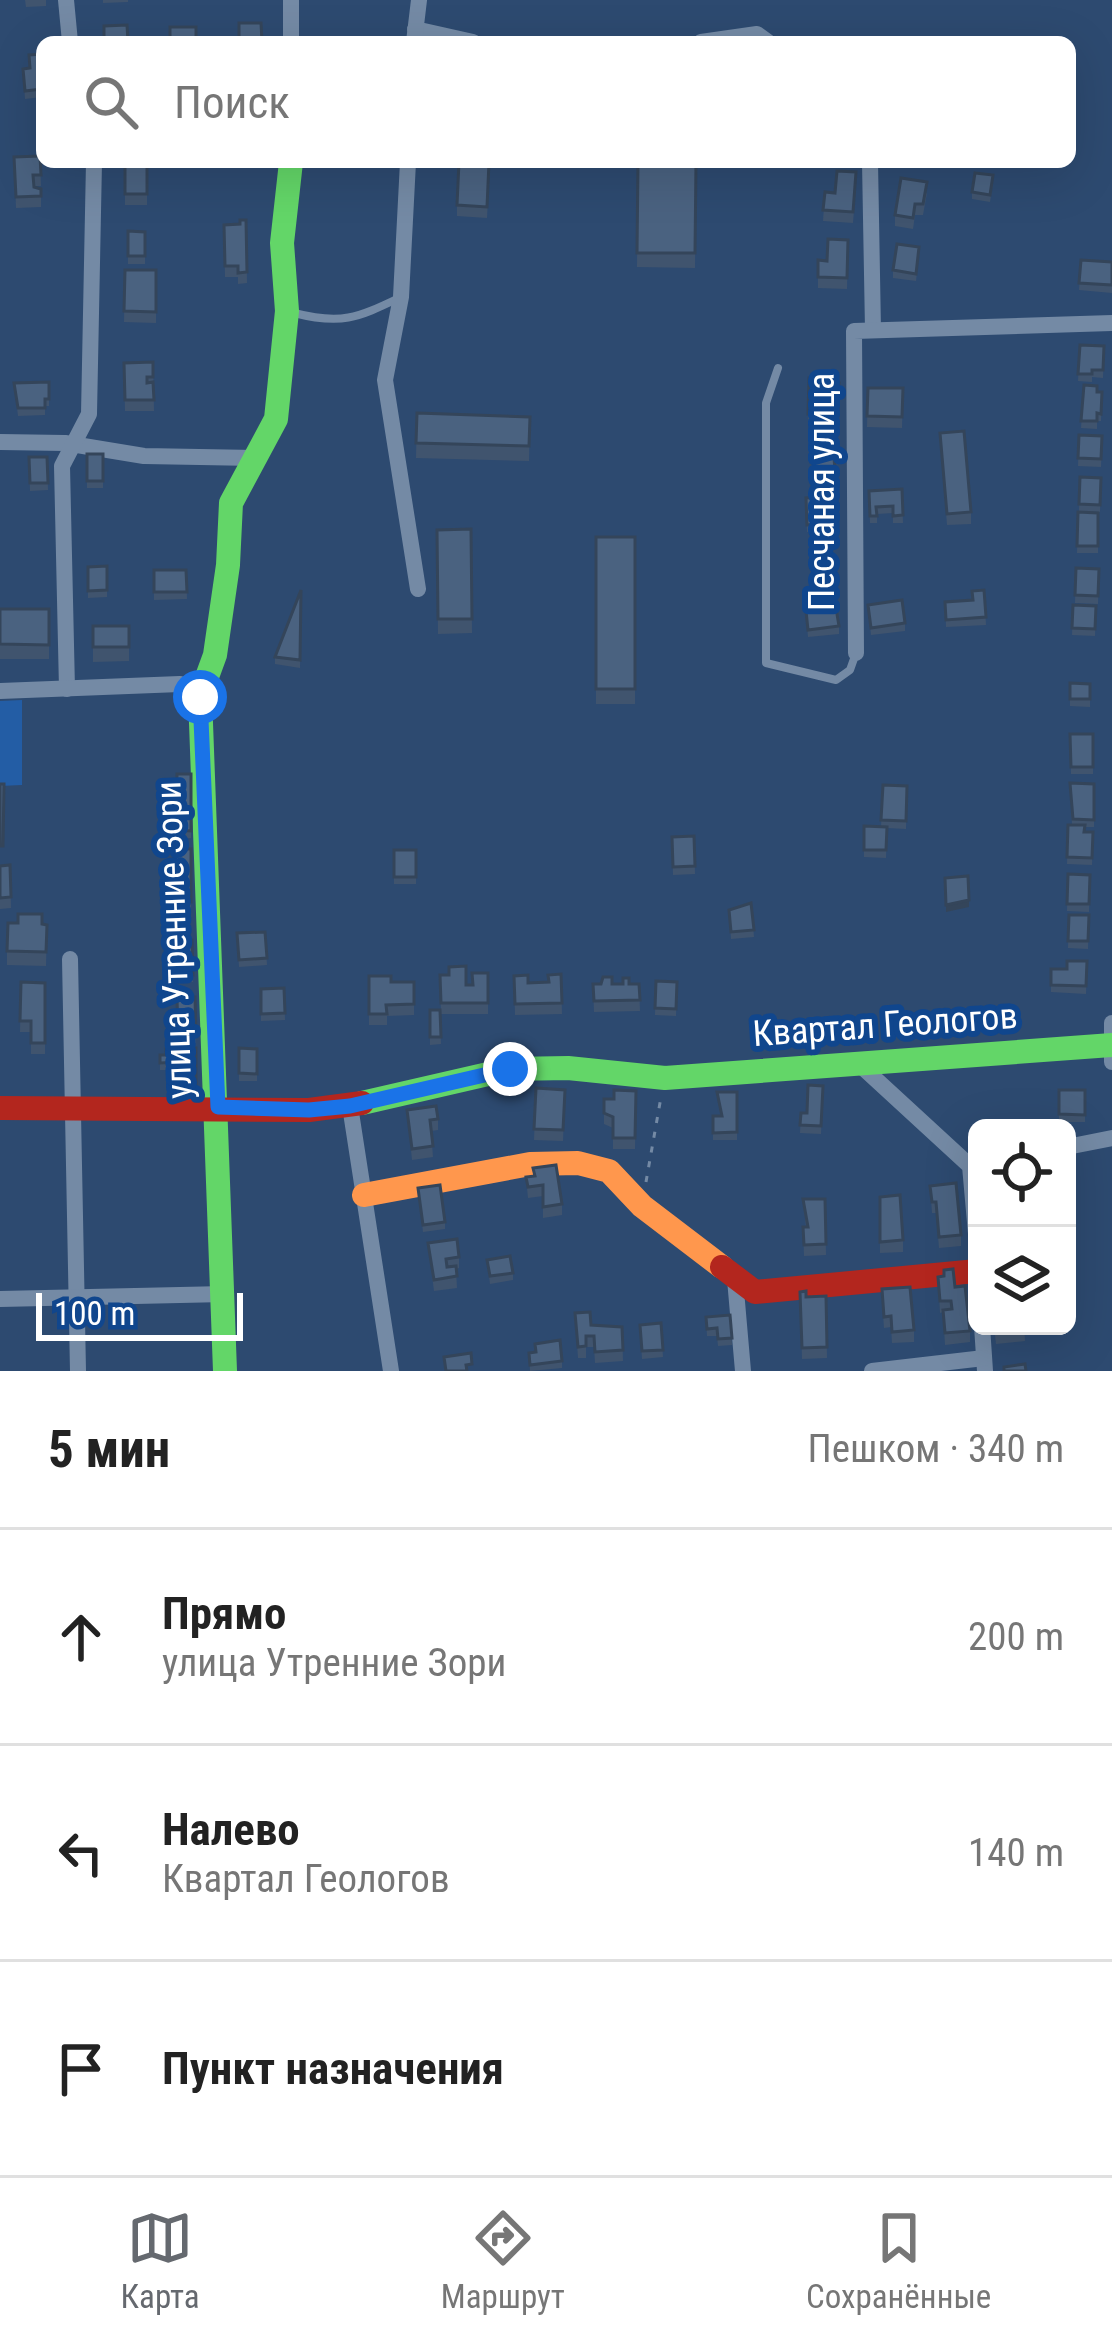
<!DOCTYPE html>
<html lang="ru">
<head>
<meta charset="utf-8">
<style>
	:root { --surface:#fff; --page:#f6f6f6; --text:#222; --muted:#767676; --line:#e0e0e0; --accent:#65696f }
	body { margin:0; font-family:"Roboto Condensed",sans-serif; background:var(--page); color:var(--text) }
	.controls { position:absolute; right:36px; bottom:36px; display:grid; overflow:hidden; border-radius:18px; box-shadow:0 12px 48px #0002 }
	.controls button { width:108px; height:108px; display:grid; place-items:center; padding:0; border:0; border-bottom:3px solid var(--line); background:var(--surface); color:var(--text); font:60px sans-serif }
	.scale { position:absolute; left:36px; bottom:30px; width:207px; box-sizing:border-box; padding-left:12px; border:6px solid #fff; border-top:0; font-size:33px; line-height:42px; white-space:nowrap; color:#fff; -webkit-text-stroke:9px #10468d; paint-order:stroke }
	.stop { position:absolute; width:36px; height:36px; margin:-27px; border:9px solid #1a73e8; border-radius:50%; background:#fff }
	.stop.end { background:#1a73e8; border-color:#fff; box-shadow:0 3px 12px #0008 }
	.list { margin:0; padding:0; list-style:none }
	h2 { display:flex; justify-content:space-between; align-items:center; height:156px; margin:0; padding:0 48px; font-size:51px }
	h2 small { font-size:39px; font-weight:400; color:var(--muted) }
	.list li { display:grid; grid-template-columns:78px 1fr auto; gap:36px; align-items:center; box-sizing:border-box; height:216px; padding:0 48px; border-top:3px solid var(--line) }
	.list b { display:block; font-size:45px; white-space:nowrap }
	.list p { margin:0; font-size:39px; white-space:nowrap; color:var(--muted) }
	.list em { font-size:39px; font-style:normal; color:var(--muted) }
	.icon { flex:none; width:66px; height:66px; fill:none; stroke:currentColor; stroke-width:2; stroke-linecap:round; stroke-linejoin:round }
	.map { position:relative; flex:none; width:1112px; height:1371px; overflow:hidden }
	.search { position:absolute; background:var(--surface); box-shadow:0 12px 48px #0002; left:36px; right:36px; top:36px; height:132px; display:flex; align-items:center; gap:30px; box-sizing:border-box; padding:0 42px; border-radius:18px; color:var(--muted); font-size:45px }
	.sheet { height:804px; background:var(--surface) }
	nav { display:flex; justify-content:space-around; align-items:center; box-sizing:border-box; height:168px; border-top:3px solid var(--line); background:var(--surface); font-size:33px; color:var(--muted) }
	nav a { display:grid; justify-items:center; gap:6px }
	nav .on { color:var(--accent) }
	.map>svg:first-child { display:block }
	.green { fill:#235da5 }
	.lines { fill:none; stroke-linecap:round; stroke-linejoin:round }
	.path { stroke:#748aa5; stroke-width:3; stroke-dasharray:6 9; stroke-linecap:butt }
	.lane { stroke:#748aa5; stroke-width:8 }
	.street { stroke:#748aa5; stroke-width:16 }
	.fast { stroke:#63d668; stroke-width:24 }
	.slow { stroke:#ff974d; stroke-width:24 }
	.jam { stroke:#b3261e; stroke-width:24 }
	.wall { fill:#40546e }
	.shaded-wall { fill:#34455a }
	.building { fill:#4a6280; stroke:#34455a; stroke-width:3 }
	.route { stroke:#1a73e8; stroke-width:15 }
	.labels { text-anchor:middle; dominant-baseline:central; stroke-width:12; stroke-linejoin:round; paint-order:stroke }
	.street-label { font-size:36px; fill:#fff; stroke:#10468d }
</style>
</head>
<body>
<div class="map">
<svg width="1112" height="1371" viewBox="0 0 1112 1371">
	<rect width="100%" height="100%" fill="#2d4a70"/>
	<!-- green -->
	<polygon class="green" points="22,700 22,785 0,786 0,701"/>
	<g class="lines">
		<!-- path -->
		<polyline class="path" points="646,1182 661,1097"/>
		<!-- lane -->
		<g class="lane">
			<path d="M294 313C341 325 357 318 399 298"/>
			<polyline points="778,368 766,403 766,663 836,680 850,670 856,653"/>
		</g>
		<!-- street -->
		<g class="street">
			<polyline points="66,0 70,42"/>
			<polyline points="415,29 473,42"/>
			<polyline points="291,42 291,0"/>
			<polyline points="414,42 419,0"/>
			<polyline points="701,42 757,34 768,42"/>
			<polyline points="408,162 401,297 385,380 418,589"/>
			<polyline points="870,162 873,330"/>
			<polyline points="0,442 65,443 144,456 255,458"/>
			<polyline points="856,653 854,331 1112,323"/>
			<polyline points="67,689 62,466 89,414 94,162"/>
			<polyline points="0,691 180,684 200,696"/>
			<polyline points="70,959 78,1371"/>
			<polyline points="1112,1023 1112,1062"/>
			<polyline points="858,1063 970,1166 977,1245"/>
			<polyline points="350,1106 391,1371"/>
			<polyline points="1067,1147 1112,1138"/>
			<polyline points="735,1279 743,1371"/>
			<polyline points="0,1299 225,1294"/>
			<polyline points="982,1326 985,1371"/>
			<polyline points="872,1371 984,1358"/>
		</g>
		<!-- fast -->
		<g class="fast">
			<polyline points="362,1103 510,1069 568,1068 665,1078 1112,1045"/>
			<polyline points="225,1371 200,696 215,655 228,565 231,503 276,419 287,311 282,243 291,162"/>
		</g>
		<!-- slow -->
		<polyline class="slow" points="364,1195 530,1164 578,1163 609,1171 642,1206 722,1267"/>
		<!-- jam -->
		<g class="jam">
			<polyline points="0,1108 309,1110 362,1103"/>
			<polyline points="722,1267 755,1292 977,1271"/>
		</g>
	</g>
	<!-- wall -->
	<g class="wall">
		<polygon points="25,0 46,0 46,6 26,7"/>
		<polygon points="103,0 128,0 128,2 103,3"/>
		<polygon points="42,54 42,97 25,99 23,69 29,68"/>
		<polygon points="40,156 41,186 34,186 41,189 41,207 16,208 14,157"/>
		<rect x="125" y="162" width="22" height="43"/>
		<polygon points="228,162 245,162 245,168 228,167"/>
		<polygon points="490,162 487,218 457,216 457,205"/>
		<polygon points="638,162 696,162 695,268 637,267"/>
		<polygon points="993,183 990,202 972,199 972,192"/>
		<polygon points="856,184 853,223 823,221 825,192 835,193"/>
		<polygon points="927,193 923,215 915,215 913,229 895,226 895,215"/>
		<polygon points="246,220 247,283 238,284 238,277 225,277 224,225 240,224"/>
		<polygon points="128,231 145,232 145,264 128,264"/>
		<polygon points="848,240 847,289 818,288 818,277 827,261"/>
		<polygon points="919,255 916,281 893,278 893,270"/>
		<polygon points="1081,260 1112,262 1112,293 1079,290"/>
		<polygon points="125,270 156,270 156,323 124,322"/>
		<polygon points="1080,345 1104,346 1103,378 1092,377 1092,382 1078,381"/>
		<polygon points="153,362 154,411 125,411 124,363"/>
		<polygon points="809,378 826,383 839,383 838,426 808,425"/>
		<polygon points="49,382 49,406 45,406 45,415 18,416 14,383"/>
		<polygon points="1084,385 1097,392 1102,392 1101,421 1097,421 1097,429 1081,428"/>
		<polygon points="868,388 903,388 902,428 867,427"/>
		<polygon points="417,413 530,417 529,461 416,458"/>
		<polygon points="940,433 971,512 971,524 947,525"/>
		<polygon points="1079,435 1102,436 1101,467 1078,466"/>
		<polygon points="833,444 835,479 814,480 813,445"/>
		<rect x="87" y="454" width="16" height="34"/>
		<polygon points="29,457 47,457 48,490 30,491"/>
		<polygon points="1080,477 1101,478 1100,512 1079,511"/>
		<polygon points="902,489 903,523 893,523 893,513 877,514 877,523 870,523 869,491"/>
		<polygon points="836,496 837,527 829,527 829,519 822,519 822,531 807,532 806,498"/>
		<polygon points="1078,512 1098,513 1098,553 1077,553"/>
		<polygon points="471,529 472,633 438,634 437,530"/>
		<rect x="596" y="537" width="39" height="167"/>
		<polygon points="107,566 107,597 88,598 88,567"/>
		<polygon points="1076,568 1099,569 1098,604 1075,603"/>
		<polygon points="154,570 186,570 187,599 154,600"/>
		<polygon points="984,590 986,625 946,627 945,602 972,600"/>
		<polygon points="301,597 300,668 275,664 275,657"/>
		<polygon points="868,605 905,623 905,631 871,635"/>
		<polygon points="1073,605 1096,606 1095,636 1072,635"/>
		<rect x="0" y="609" width="49" height="50"/>
		<polygon points="806,611 839,626 839,634 808,637"/>
		<polygon points="93,626 129,626 129,661 93,662"/>
		<polygon points="1070,683 1090,684 1090,707 1070,706"/>
		<polygon points="1070,734 1093,734 1093,774 1071,774"/>
		<polygon points="177,774 191,774 191,838 176,838"/>
		<polygon points="1070,783 1094,784 1094,827 1085,827 1084,832 1093,832 1092,865 1067,864 1068,825 1072,825"/>
		<polygon points="883,785 907,786 906,829 887,828 886,858 864,857 864,826 881,827"/>
		<polygon points="694,836 695,874 673,875 672,837"/>
		<polygon points="191,849 191,913 173,913 173,901 164,901 164,876 174,876"/>
		<rect x="394" y="850" width="22" height="34"/>
		<polygon points="10,865 11,908 0,909 0,866"/>
		<polygon points="1068,874 1090,875 1089,912 1067,911"/>
		<polygon points="751,903 754,937 731,939 729,910"/>
		<polygon points="1069,915 1089,915 1088,949 1068,948"/>
		<polygon points="42,924 47,925 46,966 7,965 7,951"/>
		<polygon points="265,932 267,965 239,967 237,933"/>
		<polygon points="175,940 192,940 193,982 176,982"/>
		<polygon points="1087,961 1086,994 1051,992 1051,969 1067,969"/>
		<polygon points="488,973 488,1014 441,1014 440,975 466,985 473,985"/>
		<polygon points="561,974 562,1014 515,1015 514,976 528,983 549,982"/>
		<polygon points="369,976 391,982 414,982 414,1015 387,1016 387,1025 369,1025"/>
		<polygon points="656,981 677,982 676,1016 655,1015"/>
		<polygon points="21,982 45,983 45,1054 31,1054 31,1032 20,1032"/>
		<polygon points="593,984 639,984 640,1011 594,1012"/>
		<polygon points="284,988 285,1020 261,1021 261,989"/>
		<polygon points="177,997 195,997 196,1043 178,1043"/>
		<polygon points="430,1010 440,1010 441,1044 430,1045"/>
		<polygon points="196,1048 196,1091 181,1091 180,1070 160,1070 160,1055"/>
		<polygon points="239,1048 257,1049 257,1081 239,1081"/>
		<polygon points="823,1086 821,1134 800,1133 801,1113 807,1113"/>
		<polygon points="536,1088 565,1090 563,1141 534,1140"/>
		<rect x="1059" y="1090" width="26" height="32"/>
		<polygon points="636,1091 635,1149 613,1149 613,1128 604,1124 604,1099 614,1099"/>
		<polygon points="717,1092 737,1092 737,1140 713,1140 713,1116 721,1116"/>
		<polygon points="407,1110 438,1119 438,1130 431,1131 433,1157 412,1160"/>
		<polygon points="533,1168 562,1204 562,1215 543,1218 543,1196 528,1198 526,1177 533,1176"/>
		<polygon points="930,1186 961,1235 961,1246 939,1248 936,1213 932,1213"/>
		<polygon points="418,1188 445,1222 445,1229 423,1232"/>
		<polygon points="880,1197 903,1240 903,1252 880,1253"/>
		<polygon points="803,1199 825,1199 826,1255 804,1256 803,1227 806,1227"/>
		<polygon points="428,1243 459,1257 459,1268 456,1269 457,1288 434,1291"/>
		<polygon points="487,1260 513,1273 513,1280 490,1284"/>
		<polygon points="938,1277 955,1287 970,1331 970,1342 945,1345 943,1312 940,1313"/>
		<polygon points="800,1292 806,1297 826,1296 827,1358 802,1359"/>
		<polygon points="882,1300 914,1330 914,1342 892,1343 891,1327 884,1328"/>
		<polygon points="575,1313 591,1325 622,1327 623,1361 595,1363 594,1347 586,1347 586,1358 578,1358"/>
		<polygon points="730,1315 732,1345 718,1346 717,1336 707,1336 706,1317"/>
		<polygon points="661,1323 663,1357 642,1359 640,1325"/>
		<polygon points="994,1326 1024,1326 1025,1341 996,1344"/>
		<polygon points="535,1351 562,1361 562,1368 530,1371 529,1353"/>
	</g>
	<!-- shaded-wall -->
	<polygon class="shaded-wall" points="969,900 969,907 946,912 946,905"/>
	<!-- building -->
	<g class="building">
		<polygon points="239,23 261,23 262,42 239,42"/>
		<polygon points="127,25 128,42 104,42 104,26"/>
		<polygon points="170,27 196,27 196,42 170,40"/>
		<polygon points="42,54 42,89 25,91 23,69 30,68 29,55"/>
		<polygon points="40,156 41,175 33,175 34,187 41,189 41,196 16,197 14,157"/>
		<rect x="125" y="162" width="22" height="32"/>
		<polygon points="459,162 489,162 487,207 457,205"/>
		<polygon points="638,162 696,162 695,253 637,253"/>
		<polygon points="837,171 856,172 853,212 823,210 825,192 835,193"/>
		<polygon points="975,173 993,175 990,195 972,192"/>
		<polygon points="901,178 927,182 923,204 915,204 913,218 895,215"/>
		<polygon points="240,220 246,220 247,272 238,273 238,266 225,266 224,225 240,224"/>
		<polygon points="128,231 145,232 145,256 128,256"/>
		<polygon points="828,239 848,240 847,278 818,277 818,260 827,261"/>
		<polygon points="897,244 919,247 916,274 893,270"/>
		<polygon points="1081,260 1112,262 1112,285 1079,283"/>
		<polygon points="125,270 156,270 156,312 124,311"/>
		<polygon points="1080,345 1104,346 1103,370 1092,370 1092,374 1078,374"/>
		<polygon points="153,362 153,377 147,377 147,383 153,382 154,400 125,400 124,363"/>
		<polygon points="809,378 826,378 826,383 839,383 838,415 808,414"/>
		<polygon points="49,382 49,399 45,399 45,408 18,408 14,383"/>
		<polygon points="1084,385 1097,386 1097,392 1102,392 1101,414 1097,413 1097,421 1081,421"/>
		<polygon points="868,388 903,388 902,417 867,416"/>
		<polygon points="417,413 530,417 529,446 416,443"/>
		<polygon points="964,431 971,512 947,514 940,433"/>
		<polygon points="1079,435 1102,436 1101,459 1078,458"/>
		<polygon points="833,444 835,471 814,472 813,445"/>
		<rect x="87" y="454" width="16" height="27"/>
		<polygon points="29,457 47,457 48,483 30,483"/>
		<polygon points="1080,477 1101,478 1100,505 1079,504"/>
		<polygon points="902,489 903,515 893,516 893,506 876,507 877,516 870,516 869,491"/>
		<polygon points="836,496 837,519 829,520 829,511 821,512 822,524 807,525 806,498"/>
		<polygon points="1078,512 1098,513 1098,546 1077,546"/>
		<polygon points="471,529 472,619 438,619 437,530"/>
		<rect x="596" y="537" width="39" height="152"/>
		<polygon points="107,566 107,590 88,591 88,567"/>
		<polygon points="1076,568 1099,569 1098,596 1075,595"/>
		<polygon points="154,570 186,570 187,592 154,592"/>
		<polygon points="301,590 300,660 275,657"/>
		<polygon points="984,590 986,617 946,620 945,602 973,600 972,591"/>
		<polygon points="902,600 905,623 871,628 868,605"/>
		<polygon points="1073,605 1096,606 1095,629 1072,628"/>
		<polygon points="836,608 839,626 808,630 806,611"/>
		<polygon points="0,609 49,609 49,645 0,644"/>
		<rect x="93" y="626" width="36" height="21"/>
		<polygon points="1070,683 1090,684 1090,699 1070,699"/>
		<polygon points="1070,734 1093,734 1093,767 1071,767"/>
		<polygon points="177,774 191,774 191,831 176,830"/>
		<polygon points="1070,783 1094,784 1094,820 1073,819"/>
		<polygon points="0,784 4,784 3,846 0,846"/>
		<polygon points="883,785 907,786 906,821 881,820"/>
		<polygon points="1068,825 1085,825 1084,832 1093,832 1092,858 1067,857"/>
		<polygon points="864,826 887,827 886,850 864,850"/>
		<polygon points="694,836 695,866 673,867 672,837"/>
		<polygon points="174,849 191,849 191,902 173,902 173,890 164,890 164,876 174,876"/>
		<rect x="394" y="850" width="22" height="27"/>
		<polygon points="10,865 11,897 0,898 0,866"/>
		<polygon points="1068,874 1090,875 1089,904 1067,904"/>
		<polygon points="968,876 969,900 946,905 945,878"/>
		<polygon points="751,903 754,930 731,932 729,910"/>
		<polygon points="18,914 42,914 42,924 47,925 46,952 7,951 8,923 18,923"/>
		<polygon points="1069,915 1089,915 1088,941 1068,941"/>
		<polygon points="265,932 267,958 239,960 237,933"/>
		<polygon points="175,940 192,940 193,975 176,975"/>
		<polygon points="1067,961 1087,961 1086,986 1051,985 1051,969 1067,969"/>
		<polygon points="466,966 466,985 473,985 472,973 488,973 488,1003 441,1003 440,975 449,975 449,967"/>
		<polygon points="561,974 562,1003 515,1004 514,976 528,975 528,983 549,982 548,975"/>
		<polygon points="369,976 391,976 391,982 414,982 414,1004 386,1005 387,1014 369,1014"/>
		<polygon points="603,977 612,977 612,984 623,984 623,978 629,978 629,984 639,984 640,1000 594,1001 593,984 601,984"/>
		<polygon points="656,981 677,982 676,1009 655,1008"/>
		<polygon points="21,982 45,983 45,1043 31,1043 31,1021 20,1021"/>
		<polygon points="284,988 285,1013 261,1014 261,989"/>
		<polygon points="177,997 195,997 196,1035 178,1036"/>
		<polygon points="430,1010 440,1010 441,1037 430,1037"/>
		<polygon points="196,1048 196,1084 181,1084 180,1062 160,1063 160,1055 166,1055 166,1049"/>
		<polygon points="239,1048 257,1049 257,1074 239,1073"/>
		<polygon points="808,1085 823,1086 821,1126 800,1125 801,1113 807,1113"/>
		<polygon points="536,1088 565,1090 563,1130 534,1129"/>
		<polygon points="614,1090 636,1091 635,1138 613,1138 613,1117 604,1113 604,1099 614,1099"/>
		<polygon points="1059,1090 1085,1090 1085,1115 1059,1114"/>
		<polygon points="717,1092 737,1092 737,1132 713,1133 713,1116 722,1116"/>
		<polygon points="436,1106 438,1119 430,1120 433,1146 412,1149 407,1110"/>
		<polygon points="556,1165 562,1204 543,1207 543,1185 528,1187 526,1177 535,1176 533,1168"/>
		<polygon points="956,1183 961,1235 939,1237 936,1202 932,1202 930,1186"/>
		<polygon points="440,1185 445,1222 423,1225 418,1188"/>
		<polygon points="900,1195 903,1240 880,1242 880,1197"/>
		<polygon points="803,1199 825,1199 826,1244 804,1245 803,1227 808,1227"/>
		<polygon points="457,1239 459,1257 446,1259 447,1267 456,1266 457,1276 434,1280 428,1243"/>
		<polygon points="510,1256 513,1273 490,1276 487,1260"/>
		<polygon points="953,1269 955,1287 965,1286 970,1331 945,1333 943,1310 952,1309 951,1301 940,1301 938,1277 944,1276 944,1270"/>
		<polygon points="910,1287 914,1330 892,1332 891,1316 884,1317 882,1289"/>
		<polygon points="806,1291 806,1297 826,1296 827,1347 802,1348 800,1292"/>
		<polygon points="590,1312 591,1325 622,1327 623,1350 595,1352 594,1336 586,1336 586,1346 578,1347 575,1313"/>
		<polygon points="730,1315 732,1338 718,1339 717,1328 707,1329 706,1317"/>
		<polygon points="661,1323 663,1350 642,1351 640,1325"/>
		<polygon points="996,1326 1024,1326 1025,1330 996,1333"/>
		<polygon points="560,1340 562,1361 530,1365 529,1353 536,1352 535,1344"/>
		<polygon points="471,1353 472,1364 466,1365 467,1371 446,1371 444,1357"/>
		<polygon points="1025,1364 1026,1371 1004,1371 1004,1367"/>
	</g>
	<g class="lines">
		<!-- route -->
		<polyline class="route" points="200,697 218,1107 309,1110 350,1106 510,1069"/>
	</g>
	<g class="labels">
		<!-- street labels -->
		<g class="street-label">
			<text transform="translate(822 492) rotate(-90)">Песчаная улица</text>
			<text transform="translate(174 940) rotate(-92)">улица Утренние Зори</text>
			<text transform="translate(885 1025) rotate(-4)">Квартал Геологов</text>
		</g>
	</g>
</svg>
<div class="controls">
<button><svg class="icon" aria-label="locate" viewBox="0 0 24 24"><circle cx="12" cy="12" r="6"/><path d="M12 2v4M12 18v4M2 12h4M18 12h4"/></svg></button>
<button><svg class="icon" aria-label="layers" viewBox="0 0 24 24"><path d="M12 4l9 5-9 5-9-5zM3 14l9 5 9-5"/></svg></button>
</div>
<div class="scale">100 m</div>
<div class="stop" style="left:200px;top:697px"></div>
<div class="stop end" style="left:510px;top:1069px"></div>
<div class="search"><svg class="icon" aria-label="search" viewBox="0 0 24 24"><circle cx="10" cy="10" r="6"/><path d="M15 15l6 6"/></svg>Поиск</div>
</div>
<section class="sheet">
<h2>5 мин<small>Пешком · 340 m</small></h2>
<ul class="list">
<li><svg class="icon" aria-label="ahead" viewBox="0 0 24 24"><path d="M12 20V5M6 11l6-6 6 6"/></svg><div><b>Прямо</b><p>улица Утренние Зори</p></div><em>200 m</em></li>
<li><svg class="icon" aria-label="left" viewBox="0 0 24 24"><path d="M17 20v-9H6M10 6l-5 5 5 5"/></svg><div><b>Налево</b><p>Квартал Геологов</p></div><em>140 m</em></li>
<li><svg class="icon" aria-label="arrive" viewBox="0 0 24 24"><path d="M6 21V4h12l-3 4 3 4H6"/></svg><div><b>Пункт назначения</b></div></li>
</ul>
</section>
<nav>
<a class="on"><svg class="icon" aria-label="map" viewBox="0 0 24 24"><path d="M3 6l6-2 6 2 6-2v14l-6 2-6-2-6 2zM9 4v14M15 6v14"/></svg>Карта</a>
<a><svg class="icon" aria-label="directions" viewBox="0 0 24 24"><path d="M12 3l9 9-9 9-9-9zM9 14v-3h6M13 9l2 2-2 2"/></svg>Маршрут</a>
<a><svg class="icon" aria-label="saved" viewBox="0 0 24 24"><path d="M7 4h10v16l-5-4-5 4z"/></svg>Сохранённые</a>
</nav>
</body>
</html>
